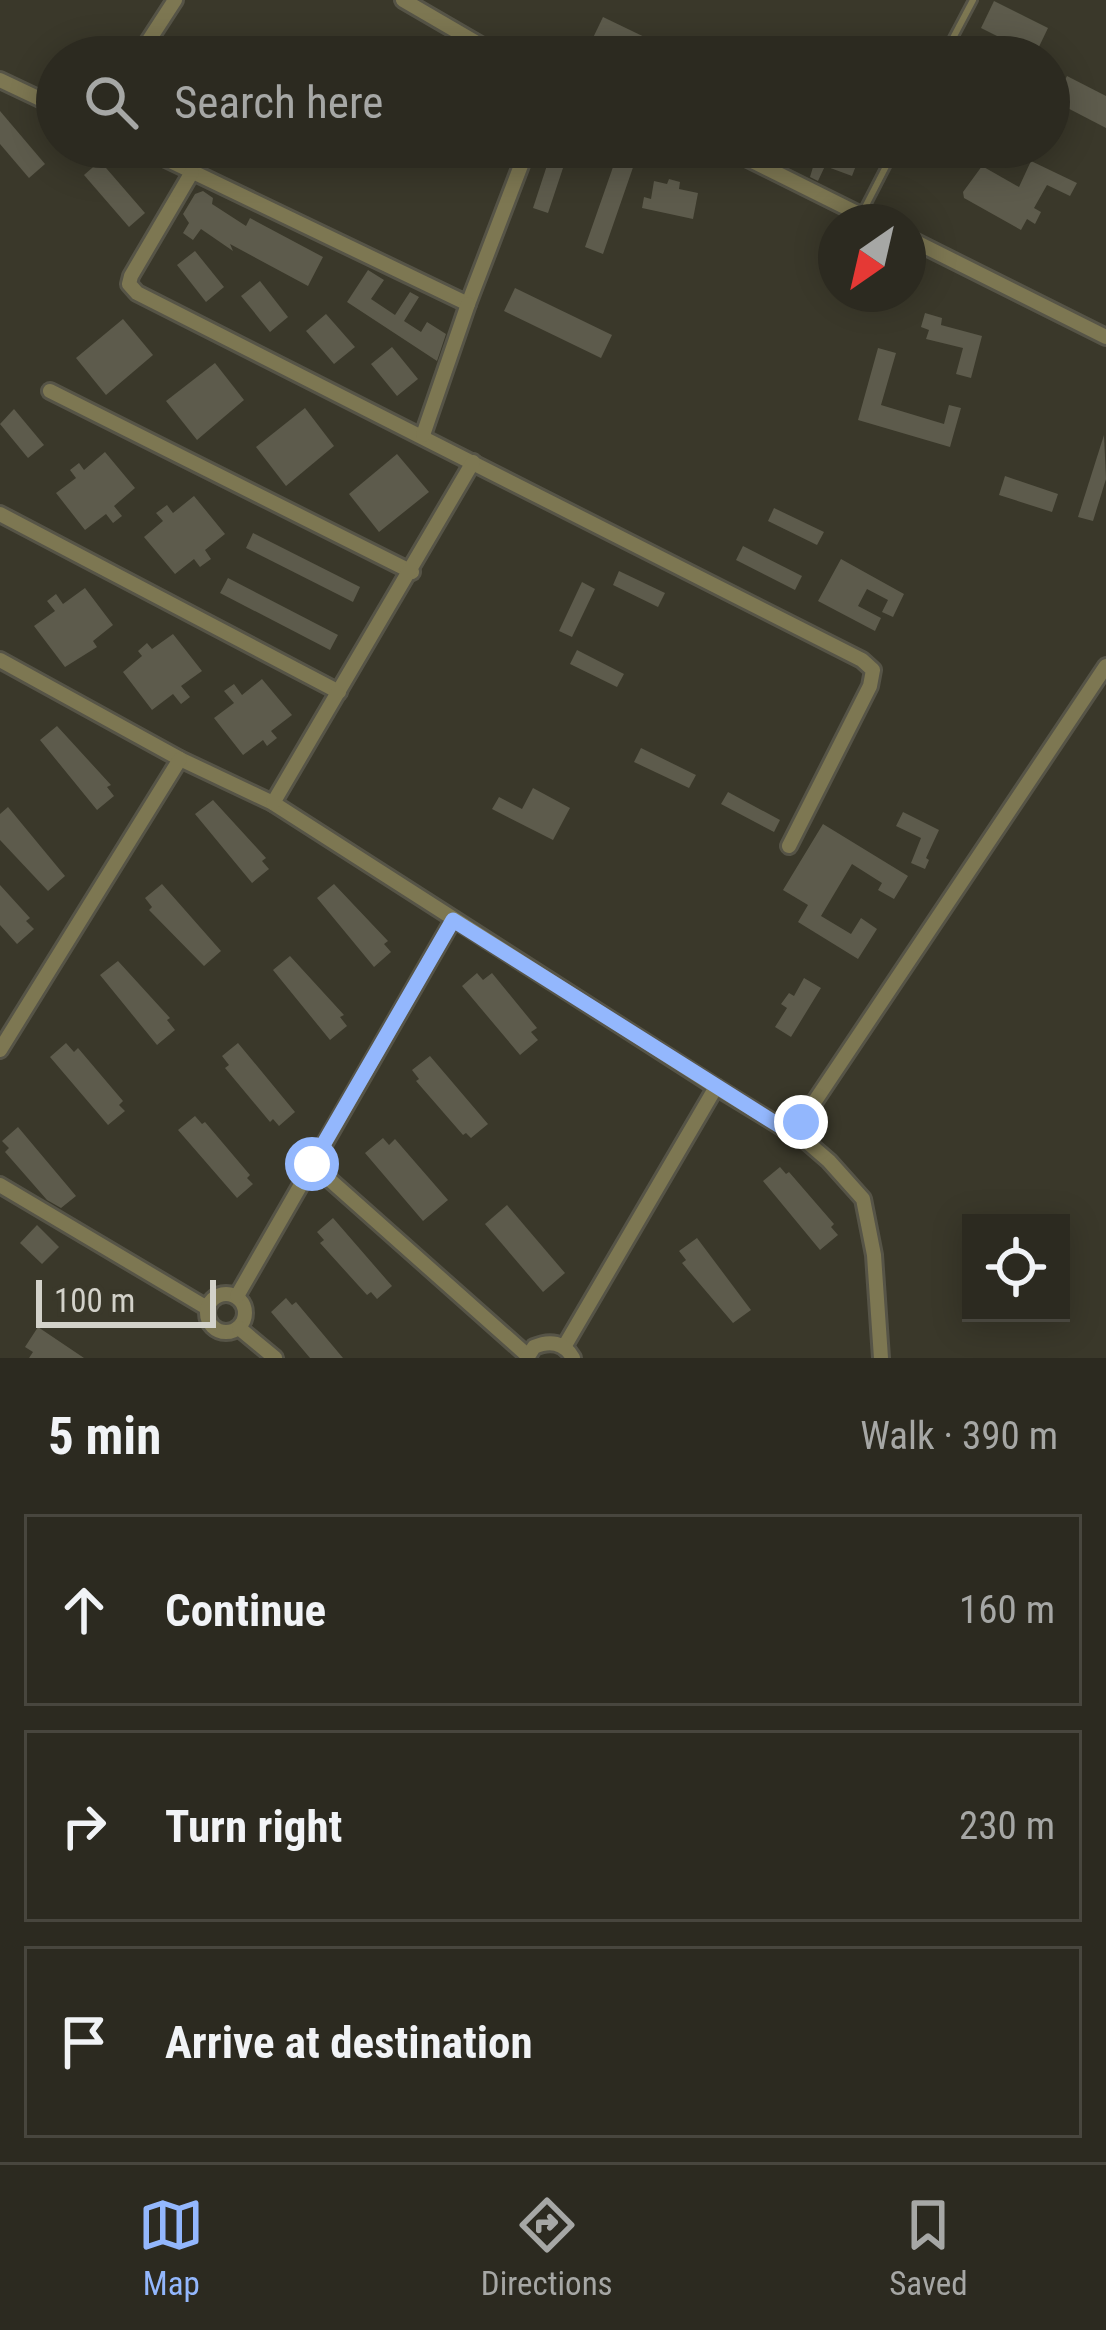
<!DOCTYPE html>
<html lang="en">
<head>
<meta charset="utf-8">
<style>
	:root { --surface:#2c2a20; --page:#343229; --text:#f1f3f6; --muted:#a6a7a5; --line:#48463e; --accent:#93b7fd }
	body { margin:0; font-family:"Roboto Condensed",sans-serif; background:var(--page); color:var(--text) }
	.controls { position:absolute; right:36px; bottom:36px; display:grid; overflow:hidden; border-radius:0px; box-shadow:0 6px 30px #0003 }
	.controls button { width:108px; height:108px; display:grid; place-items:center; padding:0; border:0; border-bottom:3px solid var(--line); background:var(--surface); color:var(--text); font:60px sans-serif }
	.compass { position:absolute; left:818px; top:204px; width:108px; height:108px; border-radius:50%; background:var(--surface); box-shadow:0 6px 30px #0003; rotate:214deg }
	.scale { position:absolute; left:36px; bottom:30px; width:180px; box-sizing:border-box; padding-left:12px; border:6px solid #d3d2ca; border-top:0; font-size:33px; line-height:42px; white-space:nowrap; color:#d3d2ca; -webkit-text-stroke:9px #3a382a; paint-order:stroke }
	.stop { position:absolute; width:36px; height:36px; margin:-27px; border:9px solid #93b7fd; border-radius:50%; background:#fff }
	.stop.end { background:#93b7fd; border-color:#fff; box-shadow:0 3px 12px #0008 }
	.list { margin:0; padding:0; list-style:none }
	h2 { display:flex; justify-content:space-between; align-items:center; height:156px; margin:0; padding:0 48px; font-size:51px }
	h2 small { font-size:39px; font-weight:400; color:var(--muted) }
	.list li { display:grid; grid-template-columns:78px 1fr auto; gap:36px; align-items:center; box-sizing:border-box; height:192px; margin:0 24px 24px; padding:0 24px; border:3px solid var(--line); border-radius:0px }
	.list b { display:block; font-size:45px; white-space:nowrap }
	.list em { font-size:39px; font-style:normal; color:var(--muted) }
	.icon { flex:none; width:66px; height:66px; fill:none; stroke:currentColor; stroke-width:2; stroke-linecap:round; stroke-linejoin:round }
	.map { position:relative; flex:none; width:1106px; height:1358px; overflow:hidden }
	.search { position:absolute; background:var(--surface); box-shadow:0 6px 30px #0003; left:36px; right:36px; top:36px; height:132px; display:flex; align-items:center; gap:30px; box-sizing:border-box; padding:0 42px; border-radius:66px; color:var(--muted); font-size:45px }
	.sheet { height:804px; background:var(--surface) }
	nav { display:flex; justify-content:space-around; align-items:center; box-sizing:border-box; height:168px; border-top:3px solid var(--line); background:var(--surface); font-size:33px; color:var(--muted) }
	nav a { display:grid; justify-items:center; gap:6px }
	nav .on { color:var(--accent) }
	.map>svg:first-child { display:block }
	.building { fill:#5d5b4c }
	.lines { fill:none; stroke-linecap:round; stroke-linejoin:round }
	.service-casing { stroke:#565447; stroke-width:12 }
	.minor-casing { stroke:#565447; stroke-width:20 }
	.service { stroke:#7d7752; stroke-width:6 }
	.minor { stroke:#7d7752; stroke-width:14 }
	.route { stroke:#93b7fd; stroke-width:15 }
</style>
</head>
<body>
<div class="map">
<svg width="1106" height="1358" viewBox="0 0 1106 1358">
	<rect width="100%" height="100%" fill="#3a382a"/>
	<!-- building -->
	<g class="building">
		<polygon points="994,1 1048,28 1035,55 981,28"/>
		<polygon points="603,17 686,57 621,57 591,42"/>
		<polygon points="1067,76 1106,96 1106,128 1054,101"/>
		<polygon points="0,111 45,164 29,178 0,144"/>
		<polygon points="553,147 570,147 548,213 533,208"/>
		<polygon points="620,147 669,147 663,162 638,153 603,254 585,247"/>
		<polygon points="819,147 837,147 860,155 852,176 825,166 818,181 810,177"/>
		<polygon points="100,161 145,213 129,227 84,175"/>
		<polygon points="1031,161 1077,183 1070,196 1047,185 1034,208 1041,212 1035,224 1027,219 1021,230 964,198 963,192 982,166 1019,187"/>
		<polygon points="669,179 680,182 679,189 698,193 693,219 642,208 644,197 651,199 654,181 667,184"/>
		<polygon points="203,191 213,198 212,204 246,226 250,218 323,257 308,286 230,244 233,251 201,229 193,240 183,233 189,223 183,214 195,194"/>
		<polygon points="195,251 224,287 206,302 177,265"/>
		<polygon points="368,270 384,280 371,299 395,315 410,292 419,297 404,321 421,332 427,322 446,334 437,361 347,302"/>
		<polygon points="260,281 288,317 270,332 241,296"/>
		<polygon points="515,288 612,335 601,358 504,311"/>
		<polygon points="925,313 942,318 941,325 982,336 971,378 956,374 963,348 926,339 929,330 921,327"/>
		<polygon points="326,314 355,347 334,364 306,331"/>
		<polygon points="123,319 153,355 106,395 76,358"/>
		<polygon points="392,347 418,379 397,396 371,364"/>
		<polygon points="878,348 896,353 881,405 944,424 949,405 961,408 950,447 858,420"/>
		<polygon points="215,363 244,400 197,440 166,401"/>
		<polygon points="305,408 334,446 286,486 256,447"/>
		<polygon points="14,409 44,445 28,458 0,424"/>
		<polygon points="1104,435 1106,479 1093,521 1078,517"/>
		<polygon points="105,452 135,488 114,506 122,516 113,523 106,514 85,530 56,493 76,478 70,470 79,463 84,470"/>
		<polygon points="397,454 429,492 379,532 349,494"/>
		<polygon points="1005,476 1058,494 1052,512 999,495"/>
		<polygon points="194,496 225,534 205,550 211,559 200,567 194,559 175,574 144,537 163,521 156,513 167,505 173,513"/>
		<polygon points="774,508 824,532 817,545 768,521"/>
		<polygon points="253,533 360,587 353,602 246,548"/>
		<polygon points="743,546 802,576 795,590 736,560"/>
		<polygon points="841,559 904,594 893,617 882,612 888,600 867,589 858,606 881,618 875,631 818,601"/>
		<polygon points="619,571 665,593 658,607 613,585"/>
		<polygon points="228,578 338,635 330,650 220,593"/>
		<polygon points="582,582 595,589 572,637 559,631"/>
		<polygon points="85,588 113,625 93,641 97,647 65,667 34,626 55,611 47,601 56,594 63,604"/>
		<polygon points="173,634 202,671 181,686 190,697 181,704 173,694 152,710 123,672 142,656 138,651 147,643 152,649"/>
		<polygon points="577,650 624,674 617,687 570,664"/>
		<polygon points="262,679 292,715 271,731 277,738 267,746 263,740 243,755 214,718 234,703 224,691 234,684 242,695"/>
		<polygon points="57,726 111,785 107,787 114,796 97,810 40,740"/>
		<polygon points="641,748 696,775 689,788 634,762"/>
		<polygon points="533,788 570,808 553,840 492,809 499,797 522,809"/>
		<polygon points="728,792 780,820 774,832 721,804"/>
		<polygon points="213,800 266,858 262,861 269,869 252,883 195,814"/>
		<polygon points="8,807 65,876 48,891 0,840 0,814"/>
		<polygon points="903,812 939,830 926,858 929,860 925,869 911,863 921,838 896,826"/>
		<polygon points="823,824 908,876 894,899 878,890 882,883 852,864 821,916 851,934 861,918 877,929 858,959 798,922 808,905 783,890"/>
		<polygon points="162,884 221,951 204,966 149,910 152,907 145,898"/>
		<polygon points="334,884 388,941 384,944 391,952 374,967 317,898"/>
		<polygon points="0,885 30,918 26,921 34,929 17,944 0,925"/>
		<polygon points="290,956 344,1015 340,1017 347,1026 330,1040 273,970"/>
		<polygon points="118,961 170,1018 167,1020 175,1030 157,1045 100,975"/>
		<polygon points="477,973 483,980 492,973 537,1028 531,1032 538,1040 520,1055 462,986"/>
		<polygon points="804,978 821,988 791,1037 775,1027 787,1008 781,1004 789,993 794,996"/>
		<polygon points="66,1043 74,1052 78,1048 123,1101 119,1105 125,1111 108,1125 50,1057"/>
		<polygon points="238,1043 295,1112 279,1126 273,1119 270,1122 225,1068 229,1065 222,1056"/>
		<polygon points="430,1056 488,1124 471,1138 466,1133 463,1135 416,1081 419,1079 412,1070"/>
		<polygon points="195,1116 202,1124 205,1122 250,1175 247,1178 253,1184 237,1198 178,1130"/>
		<polygon points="18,1127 76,1196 61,1208 47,1200 5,1152 9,1148 2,1141"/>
		<polygon points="383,1138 389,1145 395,1139 448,1200 423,1221 365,1153"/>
		<polygon points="780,1167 786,1174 789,1172 834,1224 831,1227 838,1235 820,1250 763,1181"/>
		<polygon points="507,1205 565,1273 543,1292 485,1224"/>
		<polygon points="333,1218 392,1286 377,1299 371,1292 367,1295 320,1243 324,1240 317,1232"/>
		<polygon points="37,1225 59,1247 42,1264 20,1243"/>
		<polygon points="697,1238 751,1310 733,1323 682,1263 686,1260 679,1251"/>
		<polygon points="286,1298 292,1305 296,1302 343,1358 310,1358 271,1312"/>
		<polygon points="38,1327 84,1358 29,1358 33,1352 25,1347"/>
	</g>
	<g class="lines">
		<defs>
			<g id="service">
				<polyline points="943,57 973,0"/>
				<polyline points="862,213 896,147"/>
			</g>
			<g id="minor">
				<polyline points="403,0 501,57"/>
				<polyline points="138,57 175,0"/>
				<polyline points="0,80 57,107"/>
				<polyline points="141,147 468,304 528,147"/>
				<polyline points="724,147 875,222"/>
				<polyline points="192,172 131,276 129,284 137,293 862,660 873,670 870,686 789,846"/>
				<polyline points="908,238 1106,337"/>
				<polyline points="50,391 412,572"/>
				<polyline points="423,435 468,304"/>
				<polyline points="0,514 339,692"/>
				<polyline points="0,660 180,759 273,803 716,1087 783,1128 792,1129 829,1161 863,1199 874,1255 881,1358"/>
				<polyline points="273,803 473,462"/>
				<polyline points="0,1050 180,759"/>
				<polyline points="792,1129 801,1122 1106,666"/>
				<polyline points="312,1164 528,1356"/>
				<polyline points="0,1185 207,1308"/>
				<circle cx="226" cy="1313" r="19"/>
				<polyline points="237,1296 453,920"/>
				<polyline points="239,1328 275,1358"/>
				<polyline points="564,1347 716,1087"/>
				<path d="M527 1358 534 1347C550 1340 564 1342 573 1358"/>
			</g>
		</defs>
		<!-- service casing -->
		<use href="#service" class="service-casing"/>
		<!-- minor casing -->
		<use href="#minor" class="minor-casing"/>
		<!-- service -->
		<use href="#service" class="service"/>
		<!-- minor -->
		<use href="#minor" class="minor"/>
	</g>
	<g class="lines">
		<!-- route -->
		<polyline class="route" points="312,1164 453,920 783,1128 792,1129 801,1122"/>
	</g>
</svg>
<div class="controls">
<button><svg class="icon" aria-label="locate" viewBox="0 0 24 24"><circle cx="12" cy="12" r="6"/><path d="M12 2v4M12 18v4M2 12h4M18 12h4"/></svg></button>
</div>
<svg class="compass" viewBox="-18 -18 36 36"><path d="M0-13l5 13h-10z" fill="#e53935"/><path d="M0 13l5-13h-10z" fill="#a6a7a5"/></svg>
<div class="scale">100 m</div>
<div class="stop" style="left:312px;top:1164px"></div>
<div class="stop end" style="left:801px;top:1122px"></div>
<div class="search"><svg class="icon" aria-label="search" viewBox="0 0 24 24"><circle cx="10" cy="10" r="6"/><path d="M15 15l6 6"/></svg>Search here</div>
</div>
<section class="sheet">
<h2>5 min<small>Walk · 390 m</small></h2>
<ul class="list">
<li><svg class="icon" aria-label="ahead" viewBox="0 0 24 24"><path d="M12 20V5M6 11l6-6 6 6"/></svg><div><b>Continue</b></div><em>160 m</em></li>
<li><svg class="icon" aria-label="right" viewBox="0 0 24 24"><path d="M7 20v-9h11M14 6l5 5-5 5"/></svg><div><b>Turn right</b></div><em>230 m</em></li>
<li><svg class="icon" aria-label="arrive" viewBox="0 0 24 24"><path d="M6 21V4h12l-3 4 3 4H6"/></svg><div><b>Arrive at destination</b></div></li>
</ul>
</section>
<nav>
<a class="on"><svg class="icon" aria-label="map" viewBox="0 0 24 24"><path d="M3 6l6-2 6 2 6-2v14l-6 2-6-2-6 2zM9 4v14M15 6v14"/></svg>Map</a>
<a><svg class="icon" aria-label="directions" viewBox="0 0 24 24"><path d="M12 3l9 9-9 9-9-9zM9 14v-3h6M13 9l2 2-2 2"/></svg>Directions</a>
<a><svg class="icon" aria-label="saved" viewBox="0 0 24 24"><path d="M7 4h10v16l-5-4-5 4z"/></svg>Saved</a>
</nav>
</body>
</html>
